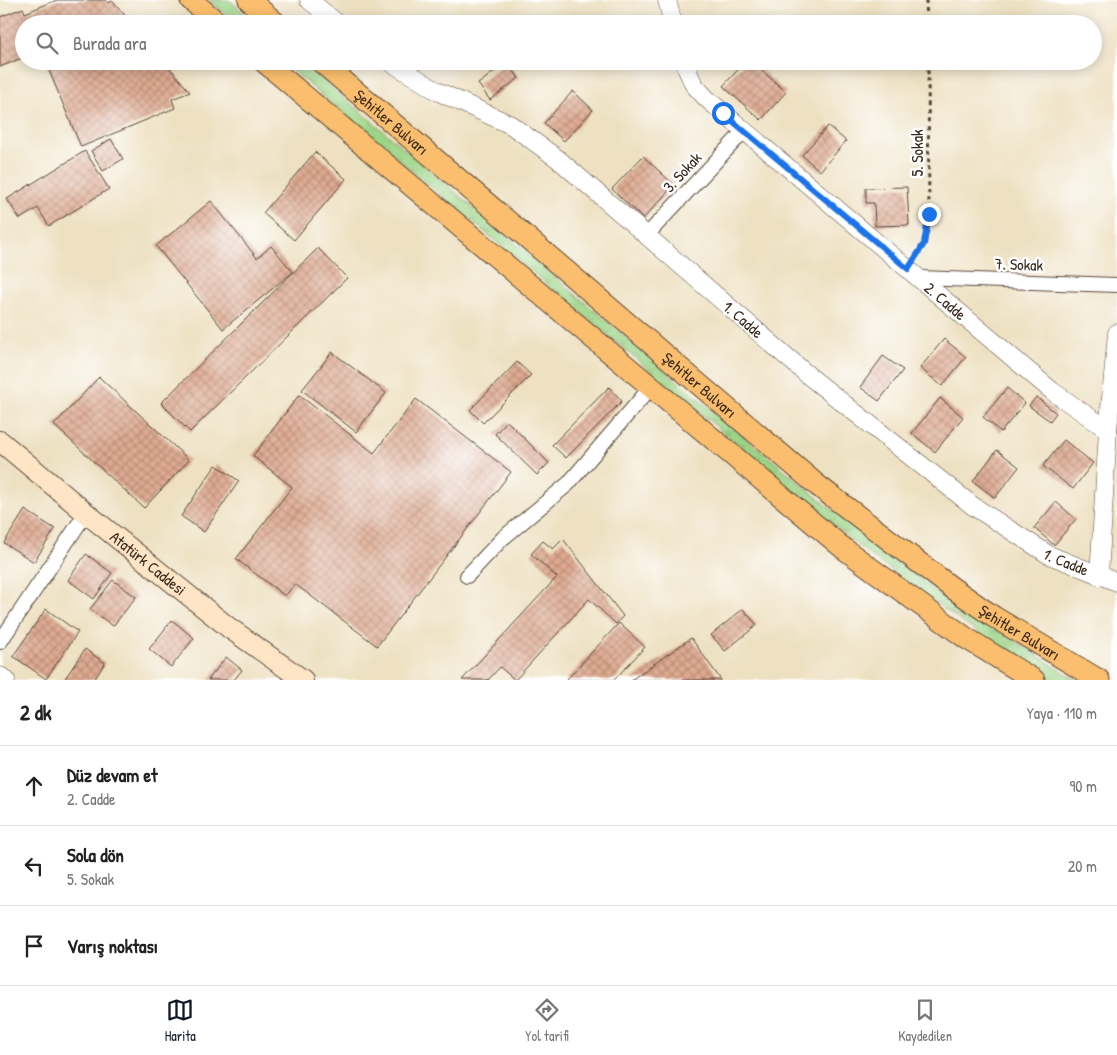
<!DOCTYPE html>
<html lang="tr">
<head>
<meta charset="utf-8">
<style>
	:root { --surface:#fff; --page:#f6f6f6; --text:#222; --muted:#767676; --line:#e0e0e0; --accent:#111827 }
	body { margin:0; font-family:"Patrick Hand",sans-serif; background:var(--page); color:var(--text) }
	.stop { position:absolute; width:15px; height:15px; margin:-11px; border:4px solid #1a73e8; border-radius:50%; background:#fff }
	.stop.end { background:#1a73e8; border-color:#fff; box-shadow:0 1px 5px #0008 }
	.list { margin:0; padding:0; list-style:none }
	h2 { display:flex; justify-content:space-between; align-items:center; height:65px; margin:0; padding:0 20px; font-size:21px }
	h2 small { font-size:16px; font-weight:400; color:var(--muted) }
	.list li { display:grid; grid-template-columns:32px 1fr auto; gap:15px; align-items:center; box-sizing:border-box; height:80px; padding:0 20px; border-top:1px solid var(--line) }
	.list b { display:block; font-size:19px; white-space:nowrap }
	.list p { margin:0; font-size:16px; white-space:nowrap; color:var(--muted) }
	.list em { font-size:16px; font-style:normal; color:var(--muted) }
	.icon { flex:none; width:28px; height:28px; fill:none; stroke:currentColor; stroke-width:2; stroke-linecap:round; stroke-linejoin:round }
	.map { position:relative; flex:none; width:1117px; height:680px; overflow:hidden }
	.search { position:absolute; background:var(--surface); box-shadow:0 2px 12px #0003; left:15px; right:15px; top:15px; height:55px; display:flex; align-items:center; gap:12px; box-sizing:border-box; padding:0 18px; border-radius:28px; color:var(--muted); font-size:19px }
	.sheet { height:305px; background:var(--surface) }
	nav { display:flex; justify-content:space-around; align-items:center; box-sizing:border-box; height:70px; border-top:1px solid var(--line); background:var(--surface); font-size:14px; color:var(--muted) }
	nav a { display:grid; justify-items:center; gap:2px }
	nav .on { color:var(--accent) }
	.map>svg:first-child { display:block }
	.grass { fill:url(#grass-tufts); stroke:#6c7f52 }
	.building { fill:url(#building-cross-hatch) }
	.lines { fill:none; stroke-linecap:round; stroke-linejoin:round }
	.minor-casing { stroke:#564537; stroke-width:16 }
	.tertiary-casing { stroke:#564537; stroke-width:19 }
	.secondary-casing { stroke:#564537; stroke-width:22 }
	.primary-casing { stroke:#564537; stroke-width:23 }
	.path { stroke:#564537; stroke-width:3; stroke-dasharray:4 4; stroke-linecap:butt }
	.minor { stroke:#fff; stroke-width:14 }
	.tertiary { stroke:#fff; stroke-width:18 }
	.secondary { stroke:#fde5c5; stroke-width:20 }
	.primary { stroke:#fabe6e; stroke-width:21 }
	.route { stroke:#1a73e8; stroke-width:6 }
	.labels { text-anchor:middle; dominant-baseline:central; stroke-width:5; stroke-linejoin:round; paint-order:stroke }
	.street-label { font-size:16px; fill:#3b2a1e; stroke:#fff }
</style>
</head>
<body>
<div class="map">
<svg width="1117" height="680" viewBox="0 0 1117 680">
	<defs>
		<pattern id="grass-tufts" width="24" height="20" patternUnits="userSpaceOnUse" patternTransform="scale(1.25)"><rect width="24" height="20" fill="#9cd486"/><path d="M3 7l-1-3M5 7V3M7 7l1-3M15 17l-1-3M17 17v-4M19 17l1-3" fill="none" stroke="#87b673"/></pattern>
		<pattern id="building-cross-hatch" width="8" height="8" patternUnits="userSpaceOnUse" patternTransform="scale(1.25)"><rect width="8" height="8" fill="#dfaa91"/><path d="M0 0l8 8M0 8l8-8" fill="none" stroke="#b68b76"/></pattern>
	</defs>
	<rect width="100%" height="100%" fill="#fff"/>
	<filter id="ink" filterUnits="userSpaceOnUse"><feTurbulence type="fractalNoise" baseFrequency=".02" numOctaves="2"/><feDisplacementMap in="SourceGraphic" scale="10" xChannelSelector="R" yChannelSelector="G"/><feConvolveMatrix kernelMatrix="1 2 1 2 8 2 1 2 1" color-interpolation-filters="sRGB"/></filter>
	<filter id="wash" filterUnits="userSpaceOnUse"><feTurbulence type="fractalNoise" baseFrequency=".0096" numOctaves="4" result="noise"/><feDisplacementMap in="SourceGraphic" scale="20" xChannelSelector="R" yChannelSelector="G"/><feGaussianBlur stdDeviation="1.12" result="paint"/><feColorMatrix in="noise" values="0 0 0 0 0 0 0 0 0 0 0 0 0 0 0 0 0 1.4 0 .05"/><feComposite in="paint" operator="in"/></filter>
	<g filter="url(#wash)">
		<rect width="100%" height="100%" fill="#eee1c2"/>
		<!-- grass -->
		<g class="grass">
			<polygon points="209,0 229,0 257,24 237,24"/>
			<polygon points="281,61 301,61 690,392 854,528 937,592 1076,680 1054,680 981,635 872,557"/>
		</g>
		<g id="blocks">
			<!-- building -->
			<g class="building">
				<polygon points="57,0 106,0 108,3 113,1 132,24 24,24 24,57 0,67 0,17 23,8 25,13"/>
				<polygon points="45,61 164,61 190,92 172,99 175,108 81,147"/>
				<polygon points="746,61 751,61 786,92 761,120 723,86"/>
				<polygon points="507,62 519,78 490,100 478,84"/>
				<polygon points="573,91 593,110 564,141 544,123"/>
				<polygon points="828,126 846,141 820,171 802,155"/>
				<polygon points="111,139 123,159 103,171 91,151"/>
				<polygon points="85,151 109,189 49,226 38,208 20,219 7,199"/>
				<polygon points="315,152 346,179 294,240 263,213"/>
				<polygon points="643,156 674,185 643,219 612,189"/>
				<polygon points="907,187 909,225 875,226 874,203 866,203 866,188"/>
				<polygon points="211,201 257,258 271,246 293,272 223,329 156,246"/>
				<polygon points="318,248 347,278 190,432 161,403"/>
				<polygon points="944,339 966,357 942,386 920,368"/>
				<polygon points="332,352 386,393 356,432 302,390"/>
				<polygon points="883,356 903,370 879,401 860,387"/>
				<polygon points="517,362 531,375 483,423 470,410"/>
				<polygon points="99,377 189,460 144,508 54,425"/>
				<polygon points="609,387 622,401 566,458 552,445"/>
				<polygon points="1007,388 1025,403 1001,432 983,417"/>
				<polygon points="299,395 374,453 416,399 511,472 377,646 295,584 285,596 236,559 292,487 253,456"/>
				<polygon points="1036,397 1056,413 1050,421 1029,406"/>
				<polygon points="940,398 963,417 935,452 912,433"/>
				<polygon points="507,421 549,463 537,475 495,434"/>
				<polygon points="1064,440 1093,463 1073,489 1043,466"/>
				<polygon points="997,450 1019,467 995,498 973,481"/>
				<polygon points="216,465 239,481 204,532 181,516"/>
				<polygon points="1056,502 1076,519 1054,545 1034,528"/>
				<polygon points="25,510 55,529 34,562 4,543"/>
				<polygon points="563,539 623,616 616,624 589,599 515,680 500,667 488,680 462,680 557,577 531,554 543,541 553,549"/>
				<polygon points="86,554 112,573 94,599 68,580"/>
				<polygon points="113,580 136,597 113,626 90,609"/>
				<polygon points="46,609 78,632 46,679 13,656"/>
				<polygon points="743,609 757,625 725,651 711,635"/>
				<polygon points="172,620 194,638 171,667 149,649"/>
				<polygon points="619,623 645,647 614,680 566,680"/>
				<polygon points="691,638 721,680 631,680"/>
				<polygon points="85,649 105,663 94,680 64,680"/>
				<polygon points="226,657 242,670 234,680 208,680"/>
			</g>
		</g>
	</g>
	<g filter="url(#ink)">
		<use href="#blocks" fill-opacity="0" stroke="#564537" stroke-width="1"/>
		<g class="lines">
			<defs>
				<g id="minor">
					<polyline points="646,236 744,131"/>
					<polyline points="919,278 1117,285"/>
					<polyline points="467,576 503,538 568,484 651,387"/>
					<polyline points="0,642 86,513"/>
				</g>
				<g id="tertiary">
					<polyline points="309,0 338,24"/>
					<polyline points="667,0 673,24"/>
					<path id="s1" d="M389 61 437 91 511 125 558 159 809 376 973 506 1049 555 1117 582"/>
					<path id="s2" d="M683 61 694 85 707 99 1052 391 1108 430"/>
					<polyline points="1099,576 1108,430 1117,333"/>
					<polyline points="0,676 6,680"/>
				</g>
				<g id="secondary">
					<path id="s3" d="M0 441 86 513 228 627 303 680"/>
				</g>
				<g id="primary">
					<polyline points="191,0 219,24"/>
					<polyline points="249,0 277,24"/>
					<polyline points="263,61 843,548 966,638 1034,680"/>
					<path id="s4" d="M320 61 817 485 951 587 994 617 1099 680"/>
				</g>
			</defs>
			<!-- minor casing -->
			<use href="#minor" class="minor-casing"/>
			<!-- tertiary casing -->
			<use href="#tertiary" class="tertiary-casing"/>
			<!-- secondary casing -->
			<use href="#secondary" class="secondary-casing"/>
			<!-- primary casing -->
			<use href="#primary" class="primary-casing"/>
			<!-- path -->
			<g class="path">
				<polyline points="926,0 927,24"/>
				<polyline points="917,256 928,230 929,214 928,61"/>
			</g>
			<!-- minor -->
			<use href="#minor" class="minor"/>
			<!-- tertiary -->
			<use href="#tertiary" class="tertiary"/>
			<!-- secondary -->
			<use href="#secondary" class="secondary"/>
			<!-- primary -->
			<use href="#primary" class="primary"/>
		</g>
	</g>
	<g class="lines" filter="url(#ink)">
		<!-- route -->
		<polyline class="route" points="723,113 908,269 924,244 929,214"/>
	</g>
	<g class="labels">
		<!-- street labels -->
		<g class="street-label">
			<text stroke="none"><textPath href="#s4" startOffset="94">Şehitler Bulvarı</textPath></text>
			<text transform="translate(917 153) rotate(-90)">5. Sokak</text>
			<text transform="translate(682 172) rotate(-47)">3. Sokak</text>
			<text transform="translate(1019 264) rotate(2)">7. Sokak</text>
			<text stroke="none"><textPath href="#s2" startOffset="358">2. Cadde</textPath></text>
			<text stroke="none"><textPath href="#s1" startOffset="441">1. Cadde</textPath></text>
			<text stroke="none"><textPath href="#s4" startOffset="499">Şehitler Bulvarı</textPath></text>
			<text stroke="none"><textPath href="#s1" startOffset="846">1. Cadde</textPath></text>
			<text stroke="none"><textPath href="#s3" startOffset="192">Atatürk Caddesi</textPath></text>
			<text stroke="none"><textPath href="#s4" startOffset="904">Şehitler Bulvarı</textPath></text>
		</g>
	</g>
</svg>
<div class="stop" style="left:723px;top:113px"></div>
<div class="stop end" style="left:929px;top:214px"></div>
<div class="search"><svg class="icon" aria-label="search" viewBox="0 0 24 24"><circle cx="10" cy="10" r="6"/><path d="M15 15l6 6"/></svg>Burada ara</div>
</div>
<section class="sheet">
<h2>2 dk<small>Yaya · 110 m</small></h2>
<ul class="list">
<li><svg class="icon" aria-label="ahead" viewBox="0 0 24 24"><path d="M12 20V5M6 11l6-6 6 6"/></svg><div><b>Düz devam et</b><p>2. Cadde</p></div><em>90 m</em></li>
<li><svg class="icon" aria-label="left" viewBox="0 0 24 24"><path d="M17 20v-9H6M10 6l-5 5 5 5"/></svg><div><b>Sola dön</b><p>5. Sokak</p></div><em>20 m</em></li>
<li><svg class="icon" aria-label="arrive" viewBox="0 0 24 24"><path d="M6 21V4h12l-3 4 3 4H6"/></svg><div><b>Varış noktası</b></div></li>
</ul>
</section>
<nav>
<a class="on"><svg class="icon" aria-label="map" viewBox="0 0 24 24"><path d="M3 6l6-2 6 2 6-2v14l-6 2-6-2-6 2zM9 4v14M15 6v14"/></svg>Harita</a>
<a><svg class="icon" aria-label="directions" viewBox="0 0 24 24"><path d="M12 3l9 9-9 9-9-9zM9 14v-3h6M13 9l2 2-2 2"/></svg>Yol tarifi</a>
<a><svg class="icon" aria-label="saved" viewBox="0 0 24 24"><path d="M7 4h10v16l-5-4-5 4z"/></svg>Kaydedilen</a>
</nav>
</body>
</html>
